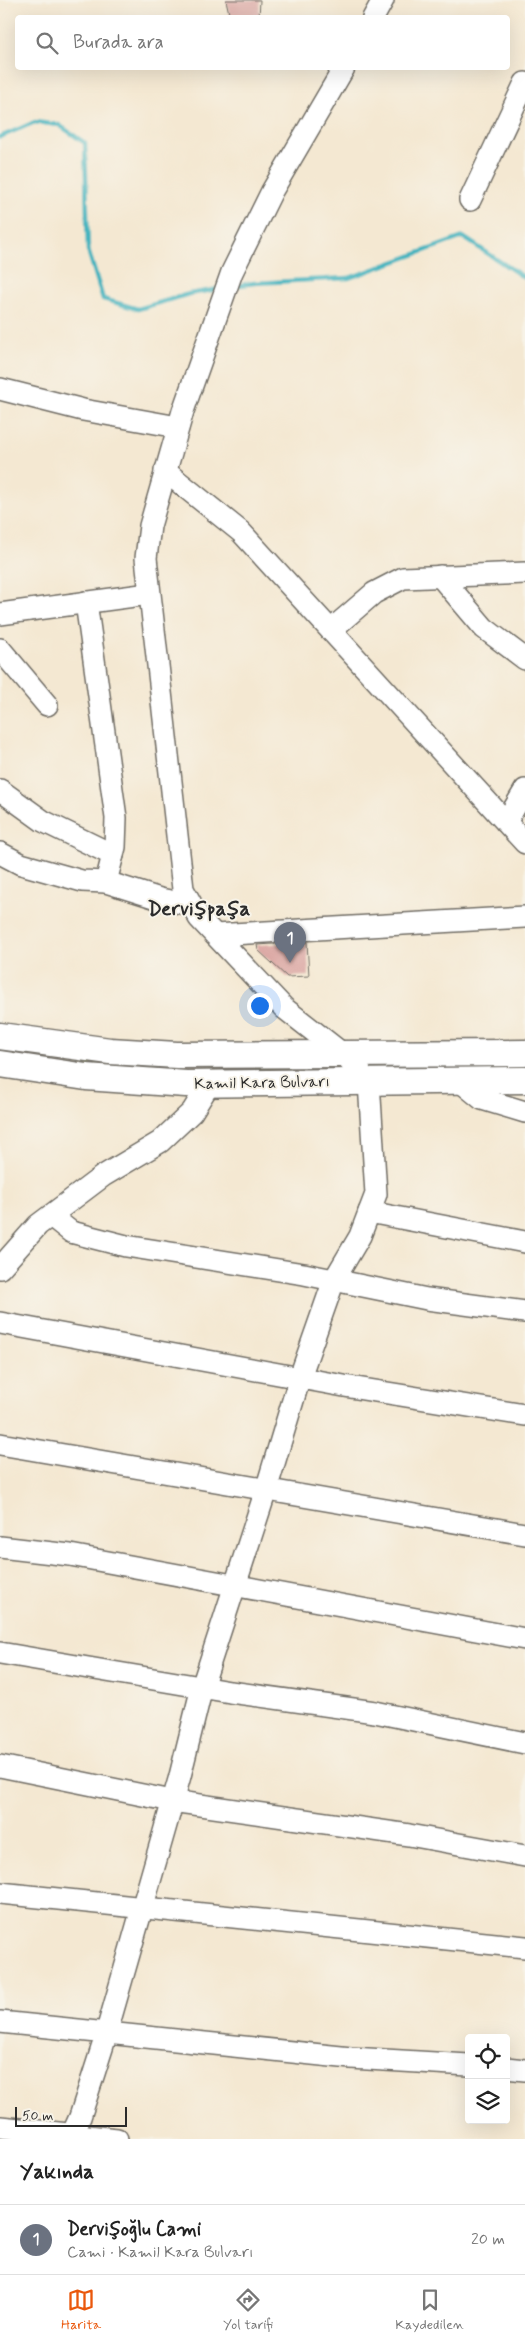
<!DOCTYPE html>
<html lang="tr">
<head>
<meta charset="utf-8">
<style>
	:root { --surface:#fff; --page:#f6f6f6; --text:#222; --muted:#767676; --line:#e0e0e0; --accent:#ea580c }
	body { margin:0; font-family:Mynerve,sans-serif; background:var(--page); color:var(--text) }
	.controls { position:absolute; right:15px; bottom:15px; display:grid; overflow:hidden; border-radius:5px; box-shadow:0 5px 20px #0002 }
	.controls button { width:45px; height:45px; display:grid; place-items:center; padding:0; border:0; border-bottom:1px solid var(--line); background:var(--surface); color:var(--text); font:25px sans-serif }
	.scale { position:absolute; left:15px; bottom:12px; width:112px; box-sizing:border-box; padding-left:5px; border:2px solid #2b2b2b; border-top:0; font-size:14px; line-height:18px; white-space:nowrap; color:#2b2b2b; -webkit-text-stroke:4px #f7f3e8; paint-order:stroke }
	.you { position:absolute; left:259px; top:1005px; width:18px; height:18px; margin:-12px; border:4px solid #fff; border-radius:50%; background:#1a73e8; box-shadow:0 0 0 8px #1a73e833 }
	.badge { display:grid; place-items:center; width:32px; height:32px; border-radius:50%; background:var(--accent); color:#fff; font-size:16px; font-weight:700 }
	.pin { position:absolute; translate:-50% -41px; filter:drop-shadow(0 1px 2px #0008) }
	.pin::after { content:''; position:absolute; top:26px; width:18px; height:15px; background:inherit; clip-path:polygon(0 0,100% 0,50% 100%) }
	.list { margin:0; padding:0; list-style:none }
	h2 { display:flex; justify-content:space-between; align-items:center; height:65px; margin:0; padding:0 20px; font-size:21px }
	h2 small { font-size:16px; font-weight:400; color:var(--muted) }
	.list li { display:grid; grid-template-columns:32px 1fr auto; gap:15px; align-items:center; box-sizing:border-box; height:70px; padding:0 20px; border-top:1px solid var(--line) }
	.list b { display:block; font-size:19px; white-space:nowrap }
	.list p { margin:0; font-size:16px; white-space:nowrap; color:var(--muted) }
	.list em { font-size:16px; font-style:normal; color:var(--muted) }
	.icon { flex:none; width:28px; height:28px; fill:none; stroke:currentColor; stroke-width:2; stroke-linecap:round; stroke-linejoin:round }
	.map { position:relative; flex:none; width:525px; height:2139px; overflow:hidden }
	.search { position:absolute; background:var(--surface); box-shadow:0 5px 20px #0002; left:15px; right:15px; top:15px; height:55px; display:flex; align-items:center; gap:12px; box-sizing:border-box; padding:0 18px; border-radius:5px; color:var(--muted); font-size:19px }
	.sheet { height:135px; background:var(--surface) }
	nav { display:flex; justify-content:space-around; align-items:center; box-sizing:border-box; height:70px; border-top:1px solid var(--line); background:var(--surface); font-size:14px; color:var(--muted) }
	nav a { display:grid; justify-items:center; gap:2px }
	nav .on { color:var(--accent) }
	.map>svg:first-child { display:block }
	.green { fill:#aebe61; stroke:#6c7446 }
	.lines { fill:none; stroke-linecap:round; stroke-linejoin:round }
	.stream { stroke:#45b4bf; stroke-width:4.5 }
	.building { fill:#dca9a5 }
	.minor-casing { stroke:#716d65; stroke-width:24 }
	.major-casing { stroke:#716d65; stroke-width:29 }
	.minor { stroke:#fff; stroke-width:21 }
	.major { stroke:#fff; stroke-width:26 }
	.labels { text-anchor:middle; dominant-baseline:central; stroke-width:4; stroke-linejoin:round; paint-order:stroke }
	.street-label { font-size:16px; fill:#2b2b2b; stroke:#f7f3e8 }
	.district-label { font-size:21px; font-weight:bold; fill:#2b2b2b; stroke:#f7f3e8 }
</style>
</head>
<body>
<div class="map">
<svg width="525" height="2139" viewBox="0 0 525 2139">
	<rect width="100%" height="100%" fill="#f7f3e8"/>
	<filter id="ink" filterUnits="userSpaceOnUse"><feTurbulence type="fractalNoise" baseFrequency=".02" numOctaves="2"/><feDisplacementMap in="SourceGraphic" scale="10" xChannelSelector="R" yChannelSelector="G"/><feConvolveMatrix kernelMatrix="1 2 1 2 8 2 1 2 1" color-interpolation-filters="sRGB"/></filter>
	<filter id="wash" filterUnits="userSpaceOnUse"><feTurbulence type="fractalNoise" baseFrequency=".0096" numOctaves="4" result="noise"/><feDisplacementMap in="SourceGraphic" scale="20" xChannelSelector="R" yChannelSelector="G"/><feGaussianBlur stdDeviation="1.12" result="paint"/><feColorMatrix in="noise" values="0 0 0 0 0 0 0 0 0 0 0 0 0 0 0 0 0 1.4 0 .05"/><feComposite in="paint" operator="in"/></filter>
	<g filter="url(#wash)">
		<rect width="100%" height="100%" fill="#f4e8d2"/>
		<!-- green -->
		<path class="green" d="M0 1048C98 1067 194 1068 294 1068V1072H171L102 1068 0 1052Z"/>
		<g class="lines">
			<!-- stream -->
			<g class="stream">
				<polyline points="0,137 35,122 59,125 85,143 88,250 103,299 138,309 189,294 219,289"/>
				<polyline points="234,286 254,283 349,278 463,237 525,278"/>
			</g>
		</g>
		<g id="blocks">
			<!-- building -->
			<g class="building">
				<polygon points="226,0 260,0 259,18 230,18"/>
				<polygon points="307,942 309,976 287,977 258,950 257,945"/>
			</g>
		</g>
	</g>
	<g filter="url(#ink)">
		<use href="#blocks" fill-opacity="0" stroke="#716d65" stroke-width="1"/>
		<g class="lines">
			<defs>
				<g id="minor">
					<polyline points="373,18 383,0"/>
					<polyline points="470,200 525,83"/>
					<polyline points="0,389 83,410 178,427"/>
					<polyline points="165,471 241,532 525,843"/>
					<polyline points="440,576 484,628 525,659"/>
					<polyline points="86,602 116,818 115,847 106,882"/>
					<polyline points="0,614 149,594"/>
					<polyline points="331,630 374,593 403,578 525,573"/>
					<polyline points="0,649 47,705"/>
					<polyline points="0,790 43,821 113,855"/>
					<polyline points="506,822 525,790"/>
					<polyline points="0,853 21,864 82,881 106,882 160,899 191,905"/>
					<polyline points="215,935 525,917"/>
					<polyline points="460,1081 482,1099 525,1112"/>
					<polyline points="369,1212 525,1242"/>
					<polyline points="51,1216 71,1232 126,1246 304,1274 427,1299 525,1312"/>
					<polyline points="0,1268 38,1225 103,1176 160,1142 192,1112 210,1083"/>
					<polyline points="0,1323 344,1386 525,1415"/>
					<polyline points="0,1444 525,1534"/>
					<polyline points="0,1547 70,1555 525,1639"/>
					<polyline points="0,1653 230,1692 375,1712 525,1743"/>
					<polyline points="0,1766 172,1801 409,1835 525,1856"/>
					<polyline points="0,1893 525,1947"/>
					<polyline points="0,2022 351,2058 469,2065"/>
					<polyline points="506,2068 525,2070"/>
					<polyline points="0,2127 117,2139"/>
					<polyline points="70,2139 80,2117 103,2045 180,1776 202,1687 266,1490 300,1377 334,1280 360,1236 376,1194 369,1082 344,1055 284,1008 199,918 183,889 146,558 150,526 183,411 232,272 272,191 344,68"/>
				</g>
				<g id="major">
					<polyline points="0,1036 110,1051 177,1055 525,1053"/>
					<polyline points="0,1064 86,1077 186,1084 525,1080"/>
				</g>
			</defs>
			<!-- minor casing -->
			<use href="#minor" class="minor-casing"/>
			<!-- major casing -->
			<use href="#major" class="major-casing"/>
			<!-- minor -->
			<use href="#minor" class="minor"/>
			<!-- major -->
			<use href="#major" class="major"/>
		</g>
	</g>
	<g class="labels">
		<!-- street labels -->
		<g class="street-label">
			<text transform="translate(262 1083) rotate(-1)">Kamil Kara Bulvarı</text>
		</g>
		<!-- district labels -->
		<g class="district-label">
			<text x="199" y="909">Dervişpaşa</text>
		</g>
	</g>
</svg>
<div class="controls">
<button><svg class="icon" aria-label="locate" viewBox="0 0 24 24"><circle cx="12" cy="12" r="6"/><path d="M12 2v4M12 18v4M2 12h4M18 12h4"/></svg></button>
<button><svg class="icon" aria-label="layers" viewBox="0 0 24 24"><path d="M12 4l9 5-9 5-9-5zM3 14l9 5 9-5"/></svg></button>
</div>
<div class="scale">50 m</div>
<div class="you"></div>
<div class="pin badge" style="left:290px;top:963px;background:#6b7280">1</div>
<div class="search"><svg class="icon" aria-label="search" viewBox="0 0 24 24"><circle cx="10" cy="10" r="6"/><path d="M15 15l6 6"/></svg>Burada ara</div>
</div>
<section class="sheet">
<h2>Yakında<small></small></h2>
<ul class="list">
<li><span class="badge" style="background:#6b7280">1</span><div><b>Dervişoğlu Cami</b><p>Cami · Kamil Kara Bulvarı</p></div><em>20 m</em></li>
</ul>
</section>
<nav>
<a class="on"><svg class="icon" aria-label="map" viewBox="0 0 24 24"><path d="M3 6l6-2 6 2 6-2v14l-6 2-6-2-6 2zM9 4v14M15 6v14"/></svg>Harita</a>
<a><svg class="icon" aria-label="directions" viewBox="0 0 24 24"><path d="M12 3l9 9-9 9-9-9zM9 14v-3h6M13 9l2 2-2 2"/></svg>Yol tarifi</a>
<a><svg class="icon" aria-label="saved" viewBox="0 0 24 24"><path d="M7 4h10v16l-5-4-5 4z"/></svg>Kaydedilen</a>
</nav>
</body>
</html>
